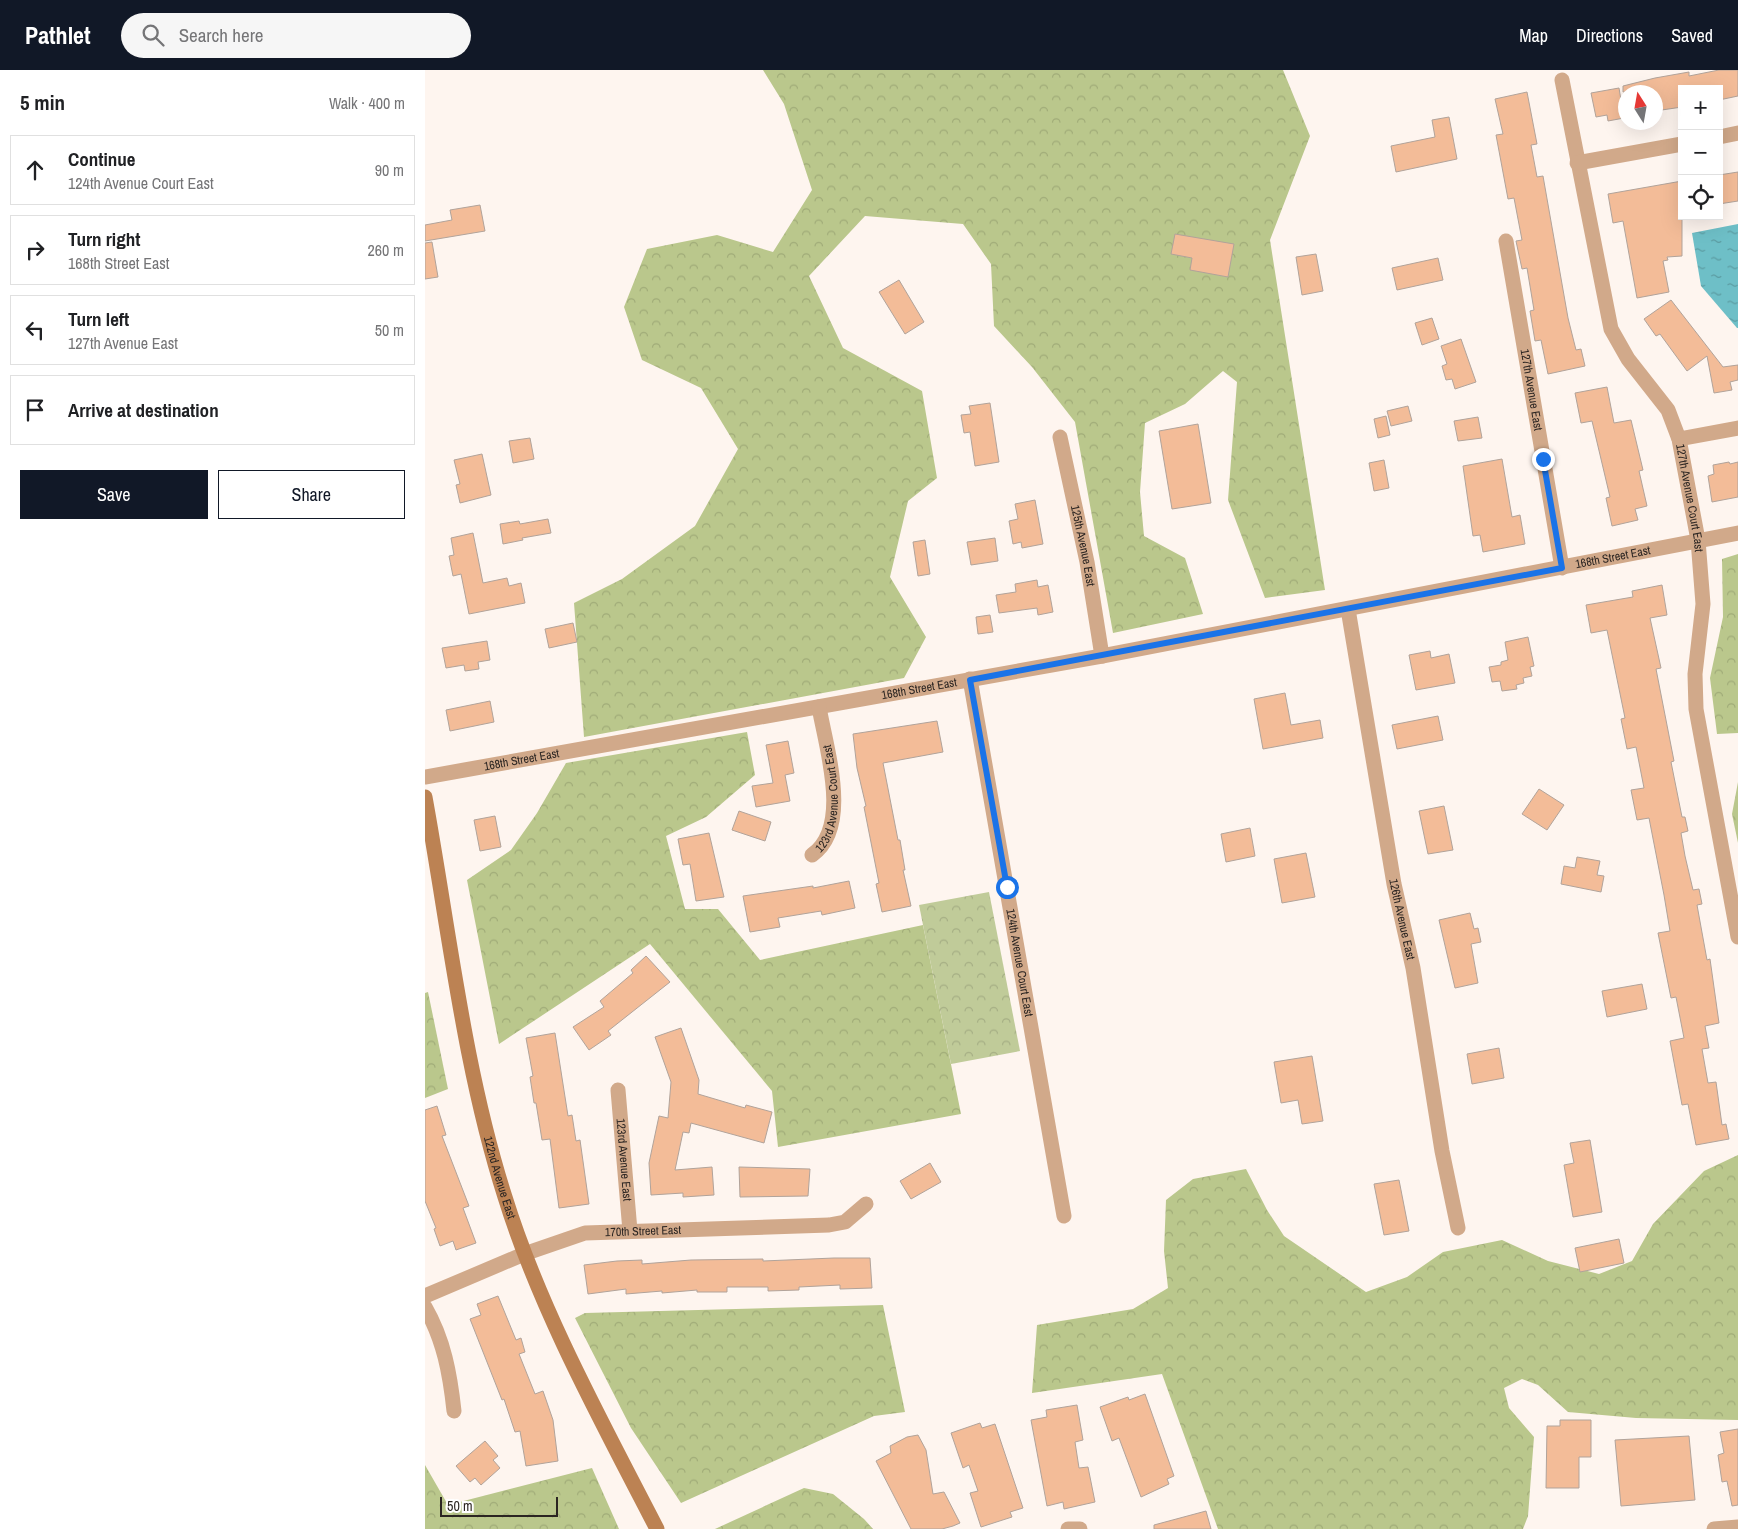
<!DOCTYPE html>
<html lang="en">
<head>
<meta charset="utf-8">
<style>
	:root { --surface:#fff; --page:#f6f6f6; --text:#202124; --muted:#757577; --line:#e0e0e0; --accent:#111827 }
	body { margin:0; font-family:"Archivo Narrow",sans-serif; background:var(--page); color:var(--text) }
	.controls { position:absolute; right:15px; top:15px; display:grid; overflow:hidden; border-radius:0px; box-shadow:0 5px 20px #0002 }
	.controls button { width:45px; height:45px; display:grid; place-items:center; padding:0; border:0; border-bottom:1px solid var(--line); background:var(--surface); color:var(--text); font:25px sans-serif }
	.compass { position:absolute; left:1193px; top:15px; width:45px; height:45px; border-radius:50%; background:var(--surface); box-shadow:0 5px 20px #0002; rotate:349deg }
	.scale { position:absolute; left:15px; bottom:12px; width:118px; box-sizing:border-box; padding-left:5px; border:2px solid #2b2522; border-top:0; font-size:14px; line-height:18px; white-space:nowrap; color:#2b2522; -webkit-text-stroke:4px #fff; paint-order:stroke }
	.stop { position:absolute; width:15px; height:15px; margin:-11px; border:4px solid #1a73e8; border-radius:50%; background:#fff }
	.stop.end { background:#1a73e8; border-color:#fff; box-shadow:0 1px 5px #0008 }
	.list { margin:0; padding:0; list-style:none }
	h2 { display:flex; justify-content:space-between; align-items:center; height:65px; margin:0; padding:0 20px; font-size:21px }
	h2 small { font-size:16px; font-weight:400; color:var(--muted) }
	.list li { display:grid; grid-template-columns:32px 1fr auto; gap:15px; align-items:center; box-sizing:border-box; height:70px; margin:0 10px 10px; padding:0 10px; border:1px solid var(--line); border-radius:0px }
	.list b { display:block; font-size:19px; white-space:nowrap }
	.list p { margin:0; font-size:16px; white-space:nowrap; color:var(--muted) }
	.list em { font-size:16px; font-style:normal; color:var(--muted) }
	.actions { display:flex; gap:10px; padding:15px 20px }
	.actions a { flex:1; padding:11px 0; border:1px solid var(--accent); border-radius:0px; text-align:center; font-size:18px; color:var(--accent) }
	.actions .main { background:var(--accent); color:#fff }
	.icon { flex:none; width:28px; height:28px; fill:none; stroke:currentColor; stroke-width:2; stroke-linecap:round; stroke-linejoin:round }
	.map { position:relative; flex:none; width:1313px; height:1459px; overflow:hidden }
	header { display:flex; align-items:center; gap:30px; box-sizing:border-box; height:70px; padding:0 25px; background:var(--accent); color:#fff }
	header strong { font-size:24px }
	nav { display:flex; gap:28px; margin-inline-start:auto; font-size:18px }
	.search { width:350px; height:45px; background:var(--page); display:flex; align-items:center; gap:12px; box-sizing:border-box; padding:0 18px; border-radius:28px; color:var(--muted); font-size:19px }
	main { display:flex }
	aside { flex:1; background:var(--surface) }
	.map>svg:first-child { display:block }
	.forest { fill:url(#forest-crowns) }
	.park { fill:url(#park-crowns) }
	.water { fill:url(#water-ripples) }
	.building { fill:#f3bc98; stroke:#b1a39a }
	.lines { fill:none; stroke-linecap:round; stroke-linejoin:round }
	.street { stroke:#d1a98a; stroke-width:15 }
	.secondary { stroke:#bc8253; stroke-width:15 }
	.route { stroke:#1a73e8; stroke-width:6 }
	.labels { text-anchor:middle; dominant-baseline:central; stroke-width:5; stroke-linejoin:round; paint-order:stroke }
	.street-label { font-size:12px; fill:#2b2522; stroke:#fff }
</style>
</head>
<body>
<header>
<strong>Pathlet</strong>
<div class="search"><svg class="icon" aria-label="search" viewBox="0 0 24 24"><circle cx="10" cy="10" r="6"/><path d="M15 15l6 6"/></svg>Search here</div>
<nav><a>Map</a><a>Directions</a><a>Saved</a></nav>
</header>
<main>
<aside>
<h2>5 min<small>Walk · 400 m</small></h2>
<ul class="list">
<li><svg class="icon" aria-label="ahead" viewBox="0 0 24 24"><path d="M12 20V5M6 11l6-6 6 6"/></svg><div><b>Continue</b><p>124th Avenue Court East</p></div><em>90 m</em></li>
<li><svg class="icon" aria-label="right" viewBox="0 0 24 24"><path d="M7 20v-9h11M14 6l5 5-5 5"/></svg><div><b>Turn right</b><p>168th Street East</p></div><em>260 m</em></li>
<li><svg class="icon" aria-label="left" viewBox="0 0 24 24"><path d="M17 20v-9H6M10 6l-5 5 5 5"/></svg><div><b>Turn left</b><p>127th Avenue East</p></div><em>50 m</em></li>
<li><svg class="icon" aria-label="arrive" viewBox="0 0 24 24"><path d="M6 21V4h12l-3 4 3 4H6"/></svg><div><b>Arrive at destination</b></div></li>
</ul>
<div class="actions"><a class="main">Save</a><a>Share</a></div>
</aside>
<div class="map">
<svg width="1313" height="1459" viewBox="0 0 1313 1459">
	<defs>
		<pattern id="forest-crowns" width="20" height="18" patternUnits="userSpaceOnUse" patternTransform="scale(1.25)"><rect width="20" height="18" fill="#bac78c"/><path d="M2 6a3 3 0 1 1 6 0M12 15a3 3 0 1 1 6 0" fill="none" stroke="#a0ab78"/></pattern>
		<pattern id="park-crowns" width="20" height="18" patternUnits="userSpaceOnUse" patternTransform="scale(1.25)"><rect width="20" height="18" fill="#c0cb99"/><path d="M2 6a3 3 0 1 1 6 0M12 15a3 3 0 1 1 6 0" fill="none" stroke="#a5ae84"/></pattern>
		<pattern id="water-ripples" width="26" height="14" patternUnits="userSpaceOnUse" patternTransform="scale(1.25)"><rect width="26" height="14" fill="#6ebfc7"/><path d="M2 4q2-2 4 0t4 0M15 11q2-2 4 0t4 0" fill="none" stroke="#5b9ba1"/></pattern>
	</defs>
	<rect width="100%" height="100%" fill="#fef5ef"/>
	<!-- forest -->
	<g class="forest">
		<polygon points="338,0 858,0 885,66 845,170 900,520 840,528 803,430 812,312 798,301 760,334 720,353 715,422 719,466 760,488 778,544 688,563 650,352 607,297 569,256 566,194 538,154 440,146 384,206 418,278 497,321 512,408 483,431 465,507 501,567 479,608 159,667 149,533 197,509 270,456 313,379 276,318 217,290 199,237 222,179 292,165 348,182 387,120 359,34"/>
		<polygon points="1313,484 1313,663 1292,664 1285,608 1298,547 1297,489"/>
		<polygon points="322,662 330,705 281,747 241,766 260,839 293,839 335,890 498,855 536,1044 353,1077 347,1021 225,874 74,974 42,810 86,780 112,743 141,693"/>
		<polygon points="1313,712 1313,773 1307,744"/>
		<polygon points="3,922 23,1019 0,1028 0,923"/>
		<polygon points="1313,1085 1313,1350 1211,1348 1143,1342 1113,1315 1097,1309 1079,1318 1084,1338 1109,1367 1103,1446 1098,1459 793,1459 737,1304 607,1323 612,1255 708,1239 743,1218 739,1181 741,1130 768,1109 821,1099 842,1140 859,1166 941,1222 982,1207 1018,1182 1077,1170 1123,1191 1174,1204 1207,1191 1228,1154 1279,1101"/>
		<polygon points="458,1235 480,1342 449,1346 256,1433 206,1358 150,1248 160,1243"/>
		<polygon points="0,1395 23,1435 167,1398 194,1459 0,1459"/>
		<polygon points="379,1418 408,1424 439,1449 448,1459 290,1459"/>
	</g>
	<!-- park -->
	<polygon class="park" points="564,822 595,981 526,994 494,835"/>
	<!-- water -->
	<polygon class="water" points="1313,154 1313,258 1312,258 1276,216 1267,163"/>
	<!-- building -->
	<g class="building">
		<polygon points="1294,0 1313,0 1313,26 1294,30 1294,19 1257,19 1257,37 1230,41 1230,22 1198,22 1198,16 1230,8 1264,2 1264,6"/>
		<polygon points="1194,18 1199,48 1183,51 1182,45 1171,47 1166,23"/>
		<polygon points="1102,22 1112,74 1106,75 1112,107 1118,106 1143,248 1151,280 1156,279 1160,296 1123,304 1116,270 1110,271 1105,241 1109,240 1102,198 1097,199 1091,171 1097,170 1089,128 1083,129 1071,65 1078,64 1070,29"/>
		<polygon points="1024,47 1032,89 971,102 966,76 1010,67 1007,50"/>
		<polygon points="1313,102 1313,131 1294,134 1294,105"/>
		<polygon points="1257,111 1257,186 1242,187 1243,190 1238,191 1244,222 1212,228 1198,151 1188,153 1183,124"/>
		<polygon points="55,135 60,161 0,171 0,155 27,150 25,140"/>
		<polygon points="750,164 809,174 803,207 765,200 767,188 746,184"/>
		<polygon points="7,172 13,207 0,209 0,173"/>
		<polygon points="891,184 898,221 877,225 871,187"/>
		<polygon points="1013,188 1018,210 972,220 967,198"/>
		<polygon points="474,210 499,252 480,264 454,222"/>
		<polygon points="1246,230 1298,297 1313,295 1313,310 1305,312 1307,320 1289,323 1282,286 1262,301 1235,264 1231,266 1219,249"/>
		<polygon points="1007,248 1014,269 997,275 990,253"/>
		<polygon points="1036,269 1051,312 1030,319 1027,309 1021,310 1017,296 1022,294 1016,276"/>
		<polygon points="1182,317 1189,353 1206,350 1218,400 1214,401 1222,436 1210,439 1213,450 1187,456 1181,428 1185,427 1167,351 1156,353 1150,323"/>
		<polygon points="565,333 574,392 550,396 545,362 539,363 536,345 546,344 544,336"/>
		<polygon points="983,336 987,351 966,356 962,341"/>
		<polygon points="961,346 965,365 953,368 949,349"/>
		<polygon points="1053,347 1057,368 1033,371 1029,351"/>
		<polygon points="773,354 786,433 747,439 734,361"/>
		<polygon points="105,368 109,389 88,393 84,371"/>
		<polygon points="57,384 66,425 35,433 31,415 35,414 29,390"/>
		<polygon points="1077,389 1087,447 1095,445 1100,474 1058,482 1055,465 1048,466 1038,396"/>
		<polygon points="959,390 964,418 949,421 944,393"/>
		<polygon points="1304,392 1305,394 1313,392 1313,427 1287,432 1283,406 1289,404 1288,395"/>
		<polygon points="610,430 618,474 597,478 596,472 588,474 584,451 593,449 590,434"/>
		<polygon points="123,449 126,463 97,468 98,470 78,474 75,454 94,451 95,454"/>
		<polygon points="48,463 58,513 82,508 84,516 96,513 100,533 44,544 36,504 28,506 24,486 29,485 26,468"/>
		<polygon points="570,468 573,491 546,495 542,472"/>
		<polygon points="500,470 505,504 493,506 488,472"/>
		<polygon points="612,510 613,517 623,515 628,542 613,545 612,538 574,543 571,525 591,522 590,514"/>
		<polygon points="1237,515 1242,545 1225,548 1236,598 1231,599 1249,691 1246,692 1257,747 1260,747 1263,761 1256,763 1260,786 1268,820 1274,819 1277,834 1272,835 1282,890 1285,889 1294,953 1280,956 1284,978 1277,979 1283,1013 1291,1012 1297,1055 1301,1054 1304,1069 1271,1075 1263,1034 1257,1035 1245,971 1259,968 1251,927 1246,928 1233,863 1245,861 1239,825 1224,748 1212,750 1206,720 1219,718 1211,677 1202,679 1196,649 1200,648 1182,560 1166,563 1161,535 1208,527 1207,521"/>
		<polygon points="565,545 568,562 553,564 551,547"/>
		<polygon points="148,553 152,572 124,578 120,559"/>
		<polygon points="1103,567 1109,596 1105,597 1107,606 1098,608 1099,613 1091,615 1092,619 1077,621 1075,611 1067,612 1064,597 1076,595 1076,592 1083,590 1080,572"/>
		<polygon points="62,571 65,590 53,592 54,599 40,601 39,595 21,598 17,578"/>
		<polygon points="1005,581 1006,588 1024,584 1030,613 991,620 984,585"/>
		<polygon points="860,623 866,655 895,650 898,668 838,679 829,629"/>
		<polygon points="65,631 69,652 25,661 21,640"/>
		<polygon points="1013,646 1018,670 972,679 967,655"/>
		<polygon points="512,651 518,682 458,693 473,770 475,770 480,800 478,800 486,836 457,842 451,814 454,813 439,737 441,736 432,698 428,664"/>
		<polygon points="363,671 369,703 360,705 365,731 331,737 327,716 348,713 341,675"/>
		<polygon points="1114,719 1139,735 1122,760 1097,744"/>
		<polygon points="1019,736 1028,780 1003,784 994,741"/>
		<polygon points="314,741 346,752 340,771 307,760"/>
		<polygon points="70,746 76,777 55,781 49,750"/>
		<polygon points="825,758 830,786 801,792 796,764"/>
		<polygon points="284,763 299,827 271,831 265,794 258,795 253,769"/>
		<polygon points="881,783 890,827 857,833 849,789"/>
		<polygon points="1152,787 1175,791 1172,805 1179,806 1176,822 1136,814 1139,796 1150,798"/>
		<polygon points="424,811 430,838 397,845 396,841 353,848 355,857 325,862 318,826 388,816 388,818"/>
		<polygon points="1045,843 1049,859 1053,858 1056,872 1046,874 1053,913 1030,918 1014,850"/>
		<polygon points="221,886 245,912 183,961 186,965 164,980 148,957 179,937 175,931 208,903 206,900"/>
		<polygon points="1217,914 1222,939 1182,947 1177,921"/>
		<polygon points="256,958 274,1010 273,1024 320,1038 321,1035 347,1042 339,1073 266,1053 264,1063 258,1062 250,1100 287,1097 289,1125 258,1127 258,1123 226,1125 224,1093 234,1046 243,1048 246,1012 230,967"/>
		<polygon points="130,963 143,1046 147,1045 151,1071 155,1070 164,1134 134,1138 125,1069 117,1070 111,1033 109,1033 105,1007 108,1006 101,968"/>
		<polygon points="1074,978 1079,1008 1047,1014 1042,984"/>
		<polygon points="887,986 898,1051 877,1054 873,1030 856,1033 849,992"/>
		<polygon points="12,1036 21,1065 17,1066 44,1136 38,1138 51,1173 31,1180 28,1171 15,1176 9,1159 11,1158 0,1131 0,1040"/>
		<polygon points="1165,1070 1177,1142 1148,1147 1139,1095 1149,1093 1145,1073"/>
		<polygon points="505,1093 516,1112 486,1129 475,1111"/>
		<polygon points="314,1097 385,1099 383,1126 315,1127"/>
		<polygon points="974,1110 984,1161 959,1165 949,1114"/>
		<polygon points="1194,1169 1199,1193 1155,1202 1150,1178"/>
		<polygon points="409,1188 445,1188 447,1218 415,1219 415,1215 374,1217 374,1220 343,1221 343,1217 302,1217 302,1222 272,1222 272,1220 237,1223 237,1221 201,1224 201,1219 163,1224 159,1195 192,1191 217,1190 217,1194 266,1190 338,1189 338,1191"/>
		<polygon points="73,1226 91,1270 96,1268 100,1282 94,1284 110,1324 118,1321 128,1350 133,1391 101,1396 95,1361 90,1362 79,1329 77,1330 45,1249 56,1245 52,1234"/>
		<polygon points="720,1324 749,1406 742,1409 744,1414 716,1427 694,1368 687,1371 675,1337 703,1327 704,1330"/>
		<polygon points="652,1335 658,1370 650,1372 654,1398 663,1397 670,1432 639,1439 638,1432 622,1436 606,1350 622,1347 621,1340"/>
		<polygon points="1135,1350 1166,1350 1166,1387 1154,1387 1154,1418 1121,1418 1122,1356 1135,1356"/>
		<polygon points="555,1353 557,1358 570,1354 598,1438 585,1442 587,1447 556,1457 545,1423 553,1421 544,1395 538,1398 526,1363"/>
		<polygon points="1313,1359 1313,1435 1307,1436 1302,1411 1297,1412 1293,1385 1299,1383 1295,1362"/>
		<polygon points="493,1365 501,1380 508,1424 519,1422 535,1453 528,1456 517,1459 486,1459 451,1391 466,1383 465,1376 482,1367"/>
		<polygon points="1264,1366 1270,1430 1196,1436 1190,1370"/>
		<polygon points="60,1371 73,1386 68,1390 75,1398 56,1415 50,1408 45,1412 31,1396"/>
		<polygon points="781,1441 786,1459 729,1459 729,1455"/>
	</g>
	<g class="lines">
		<!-- street -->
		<g class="street">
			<path id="s1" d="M1137 10 1186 259 1203 289 1243 340 1254 369 1273 470 1278 534 1270 604 1271 639 1313 867"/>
			<polyline points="1294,67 1313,63"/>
			<polyline points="1152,93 1257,74"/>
			<path id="s2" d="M1081 171 1137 498"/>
			<path id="s3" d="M635 367 662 492 677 586"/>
			<polyline points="1254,369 1313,358"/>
			<path id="s4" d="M923 539 969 814 988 898 1017 1081 1033 1158"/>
			<path id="s5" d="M545 609 639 1146"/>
			<path id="s6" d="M0 707 677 586 1313 463"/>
			<path id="s7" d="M387 785C427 757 401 678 394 637"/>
			<path id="s8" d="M193 1020 205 1161"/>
			<path id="s9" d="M0 1226 99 1184 160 1163 404 1155 420 1152 441 1134"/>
			<path d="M0 1237C19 1270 25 1304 29 1341"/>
			<polyline points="643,1459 655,1459"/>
			<polyline points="1289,1459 1313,1457"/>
		</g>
		<!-- secondary -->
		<path class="secondary" id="s10" d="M0 727C24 859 39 999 80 1127 115 1240 178 1354 232 1459"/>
	</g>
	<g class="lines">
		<!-- route -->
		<polyline class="route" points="582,817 545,610 1137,498 1118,389"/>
	</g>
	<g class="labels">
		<!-- street labels -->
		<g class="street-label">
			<text stroke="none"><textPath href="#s2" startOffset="151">127th Avenue East</textPath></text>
			<text stroke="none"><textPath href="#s1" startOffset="444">127th Avenue Court East</textPath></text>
			<text stroke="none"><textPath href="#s3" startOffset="111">125th Avenue East</textPath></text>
			<text stroke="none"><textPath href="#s6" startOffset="1208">168th Street East</textPath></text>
			<text stroke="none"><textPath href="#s6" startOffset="502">168th Street East</textPath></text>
			<text stroke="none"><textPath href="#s6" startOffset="98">168th Street East</textPath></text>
			<text stroke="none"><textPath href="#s7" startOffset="62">123rd Avenue Court East</textPath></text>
			<text stroke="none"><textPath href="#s4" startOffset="315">126th Avenue East</textPath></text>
			<text stroke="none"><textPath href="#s5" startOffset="288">124th Avenue Court East</textPath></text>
			<text stroke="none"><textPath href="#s8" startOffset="70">123rd Avenue East</textPath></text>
			<text stroke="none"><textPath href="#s10" startOffset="388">122nd Avenue East</textPath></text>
			<text stroke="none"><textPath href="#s9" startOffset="230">170th Street East</textPath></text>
		</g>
	</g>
</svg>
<div class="controls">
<button>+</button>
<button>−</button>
<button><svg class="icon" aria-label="locate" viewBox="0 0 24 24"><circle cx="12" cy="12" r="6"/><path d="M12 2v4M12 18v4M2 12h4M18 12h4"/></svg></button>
</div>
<svg class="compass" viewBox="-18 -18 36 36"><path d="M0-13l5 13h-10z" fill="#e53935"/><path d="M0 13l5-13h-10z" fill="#757577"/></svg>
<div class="scale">50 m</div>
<div class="stop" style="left:582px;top:817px"></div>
<div class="stop end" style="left:1118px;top:389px"></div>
</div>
</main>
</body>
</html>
